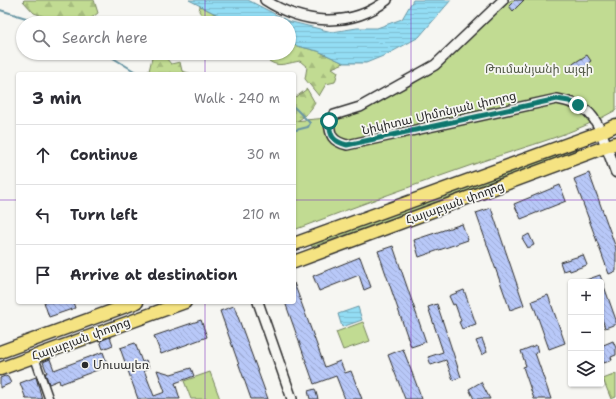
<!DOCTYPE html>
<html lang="en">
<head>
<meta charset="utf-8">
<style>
	:root { --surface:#fff; --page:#f7f7f7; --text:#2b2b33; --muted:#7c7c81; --line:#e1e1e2 }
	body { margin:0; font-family:"Shantell Sans","Noto Sans Armenian",sans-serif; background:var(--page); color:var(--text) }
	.controls { position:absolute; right:12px; bottom:12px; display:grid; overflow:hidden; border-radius:4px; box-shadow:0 1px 3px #0004 }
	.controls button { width:36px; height:36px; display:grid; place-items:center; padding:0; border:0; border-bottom:1px solid var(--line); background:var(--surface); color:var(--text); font:20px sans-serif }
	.stop { position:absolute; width:12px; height:12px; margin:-9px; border:3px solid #0f766e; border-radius:50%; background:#fff }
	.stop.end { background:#0f766e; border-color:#fff; box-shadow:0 1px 4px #0008 }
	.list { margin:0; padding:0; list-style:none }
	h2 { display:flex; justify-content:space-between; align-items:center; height:52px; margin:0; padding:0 16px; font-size:17px }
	h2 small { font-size:13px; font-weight:400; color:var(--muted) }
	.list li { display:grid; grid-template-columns:26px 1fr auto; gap:12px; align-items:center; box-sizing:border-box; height:60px; padding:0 16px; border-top:1px solid var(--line) }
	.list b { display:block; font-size:15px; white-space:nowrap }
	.list em { font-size:13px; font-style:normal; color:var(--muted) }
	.icon { flex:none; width:22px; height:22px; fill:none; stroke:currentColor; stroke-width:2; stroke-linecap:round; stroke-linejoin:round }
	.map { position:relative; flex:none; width:616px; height:399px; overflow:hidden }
	.search { position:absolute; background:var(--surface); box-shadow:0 1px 3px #0004; left:16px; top:16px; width:280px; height:44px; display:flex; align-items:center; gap:10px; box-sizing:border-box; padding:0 14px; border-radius:22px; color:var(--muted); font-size:15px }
	.panel { position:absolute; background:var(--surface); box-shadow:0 1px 3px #0004; left:16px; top:72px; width:280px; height:232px; border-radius:4px }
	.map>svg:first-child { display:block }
	.grass { fill:url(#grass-dots); stroke:#76835e }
	.forest { fill:url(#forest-firs); stroke:#76835e }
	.park { fill:#c1db92; stroke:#76835e }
	.water { fill:url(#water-rules); stroke:#6996a4 }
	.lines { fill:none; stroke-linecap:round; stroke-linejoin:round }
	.stream { stroke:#6996a4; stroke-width:2 }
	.building { fill:url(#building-back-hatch); stroke:#2b2b2b }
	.minor-casing { stroke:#2b2b2b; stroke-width:10 }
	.tertiary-casing { stroke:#2b2b2b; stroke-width:12 }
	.secondary-casing { stroke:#2b2b2b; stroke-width:13 }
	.primary-casing { stroke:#2b2b2b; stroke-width:15 }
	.minor { stroke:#f6f6f2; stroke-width:7 }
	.tertiary { stroke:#f6f6f2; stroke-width:9 }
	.secondary { stroke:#f6f6f2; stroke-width:10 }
	.primary { stroke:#f5e382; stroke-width:12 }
	.route { stroke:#0f766e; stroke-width:5 }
	.grid { fill:none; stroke:#7b2cbf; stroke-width:1; stroke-opacity:0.55 }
	.poi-dot { fill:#2b2b2b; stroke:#f6f6f2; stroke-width:1.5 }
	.labels { text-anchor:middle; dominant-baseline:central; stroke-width:3.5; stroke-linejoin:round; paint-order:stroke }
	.park-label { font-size:12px; fill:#505745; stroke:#f6f6f2 }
	.street-label { font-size:12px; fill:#2b2b2b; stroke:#f6f6f2 }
	.poi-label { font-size:12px; fill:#2b2b2b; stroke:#f6f6f2; text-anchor:start }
</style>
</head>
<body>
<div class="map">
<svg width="616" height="399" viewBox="0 0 616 399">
	<defs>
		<pattern id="grass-dots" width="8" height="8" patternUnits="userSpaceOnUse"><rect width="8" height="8" fill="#c1db92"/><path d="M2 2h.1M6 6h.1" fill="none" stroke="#a6bc7e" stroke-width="1.8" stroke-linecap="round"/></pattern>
		<pattern id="forest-firs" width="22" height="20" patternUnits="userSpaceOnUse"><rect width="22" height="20" fill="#c1db92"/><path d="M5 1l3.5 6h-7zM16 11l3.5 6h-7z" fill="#a6bc7e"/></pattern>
		<pattern id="water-rules" width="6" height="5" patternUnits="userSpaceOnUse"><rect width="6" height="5" fill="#93ddf4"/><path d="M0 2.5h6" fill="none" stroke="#7fbed1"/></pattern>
		<pattern id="building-back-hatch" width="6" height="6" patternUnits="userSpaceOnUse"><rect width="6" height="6" fill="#b8c8f8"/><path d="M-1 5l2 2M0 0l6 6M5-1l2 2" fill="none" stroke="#9eacd5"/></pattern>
	</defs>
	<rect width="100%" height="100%" fill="#f6f6f2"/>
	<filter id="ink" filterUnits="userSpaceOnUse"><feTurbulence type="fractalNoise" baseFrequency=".025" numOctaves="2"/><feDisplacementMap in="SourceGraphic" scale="8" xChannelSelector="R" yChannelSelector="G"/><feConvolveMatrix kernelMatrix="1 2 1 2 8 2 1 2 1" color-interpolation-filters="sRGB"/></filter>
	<g filter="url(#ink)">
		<!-- grass -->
		<polygon class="grass" points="580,148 580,149 538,166 312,247 311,244 506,172"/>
		<!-- forest -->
		<g class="forest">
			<polygon points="24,0 94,0 98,13 85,23 62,23 34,13 23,1"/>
			<polygon points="200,6 220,16 216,23 207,23 199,11"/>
			<path d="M289 44 318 51 344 63 332 68 338 72 335 82 326 84 319 96 305 79 307 67 300 61C278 65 277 69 259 53H289Z"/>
			<polygon points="149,53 162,53 171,64 180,62 182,71 192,74 151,73 149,71 152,58"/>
			<path d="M307 89 315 103C310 112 303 118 294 123V93L296 97Z"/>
			<polygon points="616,374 616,397 611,399 603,379"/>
		</g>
		<!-- park -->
		<g class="park">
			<path d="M511 0H616V110C575 134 527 146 483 161 420 183 356 206 294 230V121L349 116 411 85 440 66Z"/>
			<polygon points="363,322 370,341 343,350 336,332"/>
			<polygon points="210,372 220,399 191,399 184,381"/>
		</g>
		<!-- water -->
		<g class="water">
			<polygon points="189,0 248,0 288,21 332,32 357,28 377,28 402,19 413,0 451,0 419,37 388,54 366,63 344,63 318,51 289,44 289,23 233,23"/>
			<polygon points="358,307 362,320 342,327 338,314"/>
		</g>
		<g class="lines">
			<!-- stream -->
			<g class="stream">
				<polyline points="0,10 26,18 51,21 55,23"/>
				<polyline points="105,53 139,74"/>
				<polyline points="294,107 310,123 308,127 296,130"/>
			</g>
		</g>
		<!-- building -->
		<g class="building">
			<polygon points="515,0 524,0 513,11 509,6"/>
			<polygon points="587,55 591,61 587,64 588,66 581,70 580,68 575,71 571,65"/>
			<polygon points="589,173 616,248 616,271 609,274 574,179"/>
			<polygon points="560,185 566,201 521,219 514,204"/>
			<polygon points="491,208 524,305 510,310 476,213"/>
			<polygon points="462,224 468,240 419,257 414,240"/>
			<polygon points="529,234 534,245 528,248 522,238"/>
			<polygon points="393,246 426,342 411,347 378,251"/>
			<polygon points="583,255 587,265 570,271 569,269 563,271 560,262"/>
			<polygon points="360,257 371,287 364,290 359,275 319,291 313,276"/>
			<polygon points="600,275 616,320 616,324 605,328 601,316 601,282 583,281"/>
			<polygon points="294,283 325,367 340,361 345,373 351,371 362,399 345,399 336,376 314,384 285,302 294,302"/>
			<polygon points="464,290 476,324 462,329 459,322 461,321 455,304 453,305 449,296"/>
			<polygon points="548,295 565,343 549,349 532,301"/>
			<polygon points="44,302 73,302 75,308 49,317"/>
			<polygon points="437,304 461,377 453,380 446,360 431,365 428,357 443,352 428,307"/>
			<polygon points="234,306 268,399 251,399 220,311"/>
			<polygon points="201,320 207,337 161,354 154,336"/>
			<polygon points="110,337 113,345 103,349 100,341"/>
			<polygon points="482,339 487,352 482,355 476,341"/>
			<polygon points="613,341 616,348 616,355 611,357 612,360 604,363 603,360 601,361 601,346"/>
			<polygon points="135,343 142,362 146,360 149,368 144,370 154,396 165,392 157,370 171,374 191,368 194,376 175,383 180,399 138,399 120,348"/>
			<polygon points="536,345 538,352 535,353 551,399 534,399 523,367 526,366 521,351"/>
			<polygon points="403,349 422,399 405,399 388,355"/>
			<polygon points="103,352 108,366 60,384 59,380 49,384 45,373 47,373 43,362 50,359 54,370"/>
			<polygon points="5,376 8,377 11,383 0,388 0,378"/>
			<polygon points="36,377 42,399 26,399 20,383"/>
			<polygon points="481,382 490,399 474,399 469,389"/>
			<polygon points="315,389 318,399 310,399 308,391"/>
		</g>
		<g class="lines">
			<defs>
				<polyline id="minor" points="34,356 49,399"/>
				<g id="tertiary">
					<path d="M265 0C302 24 350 29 387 0"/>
					<path d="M503 0 435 65 360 107 334 115 329 121C330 136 332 141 347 145L557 99C580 103 592 110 601 132"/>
					<polyline points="258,302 292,399"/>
				</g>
				<polyline id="secondary" points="601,132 616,172"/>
				<g id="primary">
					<polyline points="294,244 601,132 616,125"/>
					<polyline points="294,262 616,143"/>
					<polyline points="0,352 137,302"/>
					<polyline points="0,369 185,302"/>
				</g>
			</defs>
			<!-- minor casing -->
			<use href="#minor" class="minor-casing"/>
			<!-- tertiary casing -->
			<use href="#tertiary" class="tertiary-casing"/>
			<!-- secondary casing -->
			<use href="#secondary" class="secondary-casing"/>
			<!-- primary casing -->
			<use href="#primary" class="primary-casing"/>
			<!-- minor -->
			<use href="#minor" class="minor"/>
			<!-- tertiary -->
			<use href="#tertiary" class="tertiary"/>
			<!-- secondary -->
			<use href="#secondary" class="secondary"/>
			<!-- primary -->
			<use href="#primary" class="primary"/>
		</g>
	</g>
	<g class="lines" filter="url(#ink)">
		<!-- route -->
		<path class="route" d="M329 121C330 136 332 141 347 145L557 99 569 101 578 105"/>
	</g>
	<!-- grid -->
	<path class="grid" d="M205 0V23M411 0V399M205 53V74M0 200H18M294 200H616M205 302V399"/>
	<!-- markers -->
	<circle class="poi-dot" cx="85" cy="365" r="4"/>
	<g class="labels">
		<!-- park labels -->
		<g class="park-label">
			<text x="539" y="69">Թումանյանի այգի</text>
		</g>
		<!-- street labels -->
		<g class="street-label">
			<text transform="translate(439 113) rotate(-13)">Նիկիտա Սիմոնյան փողոց</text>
			<text transform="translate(455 203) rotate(-20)">Հալաբյան փողոց</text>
			<text transform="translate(81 339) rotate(-20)">Հալաբյան փողոց</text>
		</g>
		<!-- poi labels -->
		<g class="poi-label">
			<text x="93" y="365">Մուսալեռ</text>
		</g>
	</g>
</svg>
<div class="controls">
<button>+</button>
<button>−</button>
<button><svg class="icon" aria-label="layers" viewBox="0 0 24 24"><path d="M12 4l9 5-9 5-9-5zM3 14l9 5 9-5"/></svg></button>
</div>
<div class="stop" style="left:329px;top:121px"></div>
<div class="stop end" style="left:578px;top:105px"></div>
<div class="search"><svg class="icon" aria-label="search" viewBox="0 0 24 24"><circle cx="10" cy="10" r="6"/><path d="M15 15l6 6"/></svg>Search here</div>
<section class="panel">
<h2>3 min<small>Walk · 240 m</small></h2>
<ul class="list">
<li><svg class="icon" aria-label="ahead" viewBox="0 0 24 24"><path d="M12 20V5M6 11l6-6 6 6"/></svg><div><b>Continue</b></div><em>30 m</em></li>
<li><svg class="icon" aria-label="left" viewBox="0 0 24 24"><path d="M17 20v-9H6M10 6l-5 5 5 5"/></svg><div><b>Turn left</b></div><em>210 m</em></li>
<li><svg class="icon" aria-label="arrive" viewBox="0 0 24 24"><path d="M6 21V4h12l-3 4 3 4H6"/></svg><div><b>Arrive at destination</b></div></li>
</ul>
</section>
</div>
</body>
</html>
